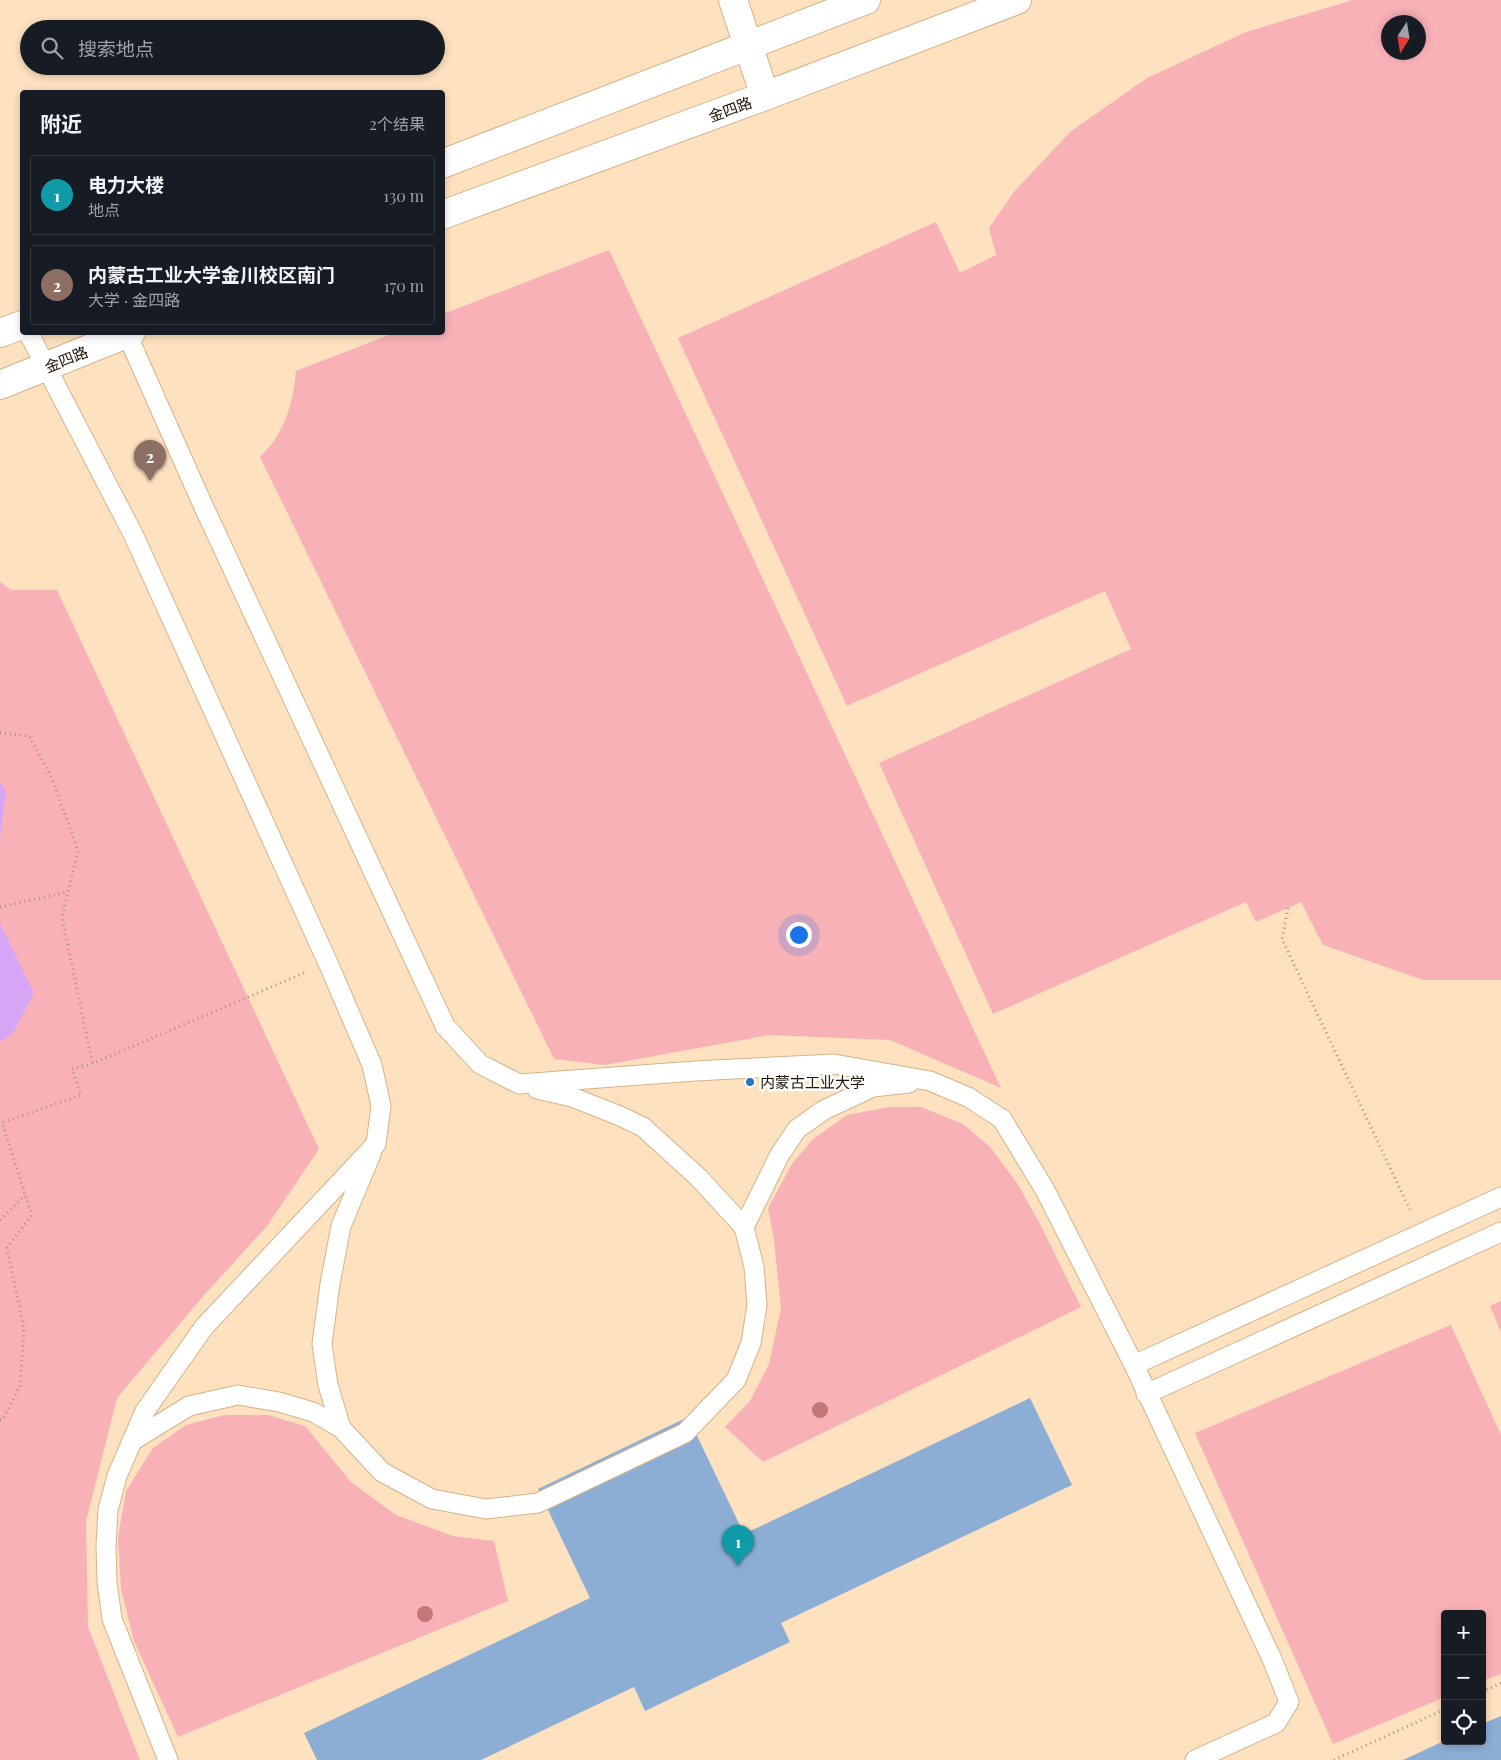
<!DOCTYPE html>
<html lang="zh">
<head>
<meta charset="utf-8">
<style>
	:root { --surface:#171b24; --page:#20242c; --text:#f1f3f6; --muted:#9ea1a6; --line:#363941; --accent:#2776c6 }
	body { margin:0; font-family:"Playfair Display","Noto Sans SC",serif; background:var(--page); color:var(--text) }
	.controls { position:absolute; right:15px; bottom:15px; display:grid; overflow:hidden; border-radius:5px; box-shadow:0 2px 8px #0003 }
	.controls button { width:45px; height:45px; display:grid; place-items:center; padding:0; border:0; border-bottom:1px solid var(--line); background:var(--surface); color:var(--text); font:25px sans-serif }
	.compass { position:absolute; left:1381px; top:15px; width:45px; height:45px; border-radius:50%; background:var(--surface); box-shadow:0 2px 8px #0003; rotate:192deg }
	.you { position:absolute; left:798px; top:934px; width:18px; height:18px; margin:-12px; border:4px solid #fff; border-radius:50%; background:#1a73e8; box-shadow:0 0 0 8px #1a73e833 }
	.badge { display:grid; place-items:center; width:32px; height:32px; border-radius:50%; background:var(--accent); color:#fff; font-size:16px; font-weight:700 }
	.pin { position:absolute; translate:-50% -41px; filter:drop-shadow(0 1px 2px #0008) }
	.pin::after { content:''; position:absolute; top:26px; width:18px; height:15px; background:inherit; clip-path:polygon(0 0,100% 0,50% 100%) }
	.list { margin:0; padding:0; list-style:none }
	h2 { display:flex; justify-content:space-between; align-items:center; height:65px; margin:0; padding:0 20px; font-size:21px }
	h2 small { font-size:16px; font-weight:400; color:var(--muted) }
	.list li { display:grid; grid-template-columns:32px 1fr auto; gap:15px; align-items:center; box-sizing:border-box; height:80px; margin:0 10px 10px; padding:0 10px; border:1px solid var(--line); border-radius:5px }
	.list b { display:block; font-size:19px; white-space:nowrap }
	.list p { margin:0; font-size:16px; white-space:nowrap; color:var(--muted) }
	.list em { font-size:16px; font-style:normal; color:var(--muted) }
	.icon { flex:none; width:28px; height:28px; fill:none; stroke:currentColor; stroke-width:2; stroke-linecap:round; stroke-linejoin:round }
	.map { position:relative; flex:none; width:1501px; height:1760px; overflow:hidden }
	.search { position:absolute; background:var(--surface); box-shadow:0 2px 8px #0003; left:20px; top:20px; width:425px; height:55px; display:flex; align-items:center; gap:12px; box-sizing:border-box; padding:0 18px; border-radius:28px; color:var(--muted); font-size:19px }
	.panel { position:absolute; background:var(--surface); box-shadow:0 2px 8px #0003; left:20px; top:90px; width:425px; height:245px; border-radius:5px }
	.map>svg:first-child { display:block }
	.green { fill:#f9b1b8; fill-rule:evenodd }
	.water { fill:#d7a5f6 }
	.building { fill:#8caed5 }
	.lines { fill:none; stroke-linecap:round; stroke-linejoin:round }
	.lane-casing { stroke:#d5b38a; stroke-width:21 }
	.street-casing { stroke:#d5b38a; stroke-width:30 }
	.secondary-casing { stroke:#d5b38a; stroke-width:30 }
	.path { stroke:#aa9379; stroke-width:3; stroke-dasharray:1 4; stroke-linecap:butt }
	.lane { stroke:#fff; stroke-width:19 }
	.street { stroke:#fff; stroke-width:28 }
	.secondary { stroke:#fff; stroke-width:28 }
	.tree { fill:#c57778 }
	.poi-dot { fill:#2776c6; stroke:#fff; stroke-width:2 }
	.labels { text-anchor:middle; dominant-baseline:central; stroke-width:5; stroke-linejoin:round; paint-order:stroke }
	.street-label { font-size:15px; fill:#1d1103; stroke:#fff }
	.poi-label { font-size:15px; fill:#1d1103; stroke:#fff; text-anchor:start }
</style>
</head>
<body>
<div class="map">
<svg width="1501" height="1760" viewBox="0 0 1501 1760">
	<rect width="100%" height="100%" fill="#fee1bf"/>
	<!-- green -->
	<g class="green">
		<path d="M1353 0H1501V980H1423L1323 945 1301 902 1256 922 1246 902 993 1014 879 763 1131 649 1105 591 847 706 678 338 936 222 960 273 996 255 989 228 1014 192 1070 132 1147 78 1246 32ZM1388 22H1418V52H1388Z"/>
		<path d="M609 250 1001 1088 890 1040 769 1035 605 1065 554 1059 260 457C285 434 293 403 296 371L394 333 442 332 443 314Z"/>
		<polygon points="0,582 11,590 57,590 319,1149 267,1226 205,1294 117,1398 86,1521 88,1627 140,1760 0,1760"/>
		<polygon points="889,1107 921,1107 963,1124 990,1147 1017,1183 1039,1222 1081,1307 763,1462 725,1427 750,1401 769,1364 781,1308 774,1240 768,1208 792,1164 813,1139 847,1115"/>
		<polygon points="1501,1301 1501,1332 1490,1306"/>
		<polygon points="1451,1325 1501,1435 1501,1674 1482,1681 1482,1614 1445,1614 1445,1697 1333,1744 1195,1433"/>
		<polygon points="224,1415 268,1415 305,1426 351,1482 396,1515 453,1536 494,1541 508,1601 178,1737 134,1641 121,1589 118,1537 126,1491 153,1448 186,1425"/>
	</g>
	<!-- water -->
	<g class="water">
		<polygon points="0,783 6,791 0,838"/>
		<polygon points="0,923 34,993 13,1033 0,1042"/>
	</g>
	<!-- building -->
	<g class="building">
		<polygon points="1030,1398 1072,1485 781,1623 790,1642 645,1711 634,1687 481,1760 317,1760 304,1733 590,1598 538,1489 688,1417 744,1534"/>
		<polygon points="1501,1716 1501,1760 1403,1760 1444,1741 1482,1741 1482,1724"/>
	</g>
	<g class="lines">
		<defs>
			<g id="lane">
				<polyline points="28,332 133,534 328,963 372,1065 381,1106 376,1144 204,1327 145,1411 117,1476 108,1510 106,1545 107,1582 112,1619 168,1760"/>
				<polyline points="126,332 202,503 445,1026 480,1064 519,1084 695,1071 834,1064 930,1081 968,1097 1002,1119 1045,1190 1134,1365 1272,1659 1289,1702 1276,1723 1195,1760"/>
				<polyline points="537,1089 572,1097 620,1116 643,1127 699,1178 744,1227"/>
				<polyline points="1134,1365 1501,1197"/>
				<polyline points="1146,1394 1501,1232"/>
				<polyline points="341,1428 328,1385 322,1344 330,1284 341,1226 371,1154"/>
				<polyline points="132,1441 189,1406 238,1395 279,1402 313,1412 341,1428 382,1472 432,1499 486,1509 538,1503 685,1433 736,1380 751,1343 757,1305 754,1267 744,1227 779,1156 797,1129 824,1110 873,1087 909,1083"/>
			</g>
			<polyline id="street" points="733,0 765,96"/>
			<g id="secondary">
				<polyline points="442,164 866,0"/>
				<polyline points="442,215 765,96 1017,0"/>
				<polyline points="0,333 22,325"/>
				<polyline points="0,385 131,332"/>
			</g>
		</defs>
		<!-- lane casing -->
		<use href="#lane" class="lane-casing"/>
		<!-- street casing -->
		<use href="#street" class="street-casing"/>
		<!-- secondary casing -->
		<use href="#secondary" class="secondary-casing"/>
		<!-- path -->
		<g class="path">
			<polyline points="0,733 29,736 52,778 78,851 62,917 88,1042 93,1063"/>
			<polyline points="0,907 68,892"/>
			<polyline points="1288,908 1282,939 1411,1212"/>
			<polyline points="0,1220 25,1195"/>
			<polyline points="0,1420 3,1419 20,1386 24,1329 7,1248 32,1215 2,1123 81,1095 72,1069 94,1063 304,973"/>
			<polyline points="1482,1692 1501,1683"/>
			<polyline points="1334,1760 1445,1709"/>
		</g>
		<!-- lane -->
		<use href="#lane" class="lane"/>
		<!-- street -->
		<use href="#street" class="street"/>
		<!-- secondary -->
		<use href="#secondary" class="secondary"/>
	</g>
	<!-- trees -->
	<g class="tree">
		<circle cx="820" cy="1410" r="8"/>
		<circle cx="425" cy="1614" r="8"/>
	</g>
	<!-- markers -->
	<circle class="poi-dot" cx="750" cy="1082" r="5"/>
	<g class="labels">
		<!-- street labels -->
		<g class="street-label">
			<text transform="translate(730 109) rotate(-20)">金四路</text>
			<text transform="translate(66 359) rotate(-22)">金四路</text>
		</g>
		<!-- poi labels -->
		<g class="poi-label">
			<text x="760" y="1082">内蒙古工业大学</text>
		</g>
	</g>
</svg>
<div class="controls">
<button>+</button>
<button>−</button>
<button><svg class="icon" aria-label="locate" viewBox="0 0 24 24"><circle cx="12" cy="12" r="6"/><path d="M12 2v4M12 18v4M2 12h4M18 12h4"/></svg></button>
</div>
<svg class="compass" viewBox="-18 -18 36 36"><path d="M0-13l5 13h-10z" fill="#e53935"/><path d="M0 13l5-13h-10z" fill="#9ea1a6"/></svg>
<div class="you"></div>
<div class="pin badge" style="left:738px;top:1566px;background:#0f9aa8">1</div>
<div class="pin badge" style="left:150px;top:481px;background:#8d6e63">2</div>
<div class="search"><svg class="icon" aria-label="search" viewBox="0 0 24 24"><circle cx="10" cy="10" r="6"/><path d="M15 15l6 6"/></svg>搜索地点</div>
<section class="panel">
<h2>附近<small>2个结果</small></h2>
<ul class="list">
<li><span class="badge" style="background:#0f9aa8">1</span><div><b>电力大楼</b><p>地点</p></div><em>130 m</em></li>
<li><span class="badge" style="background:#8d6e63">2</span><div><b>内蒙古工业大学金川校区南门</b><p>大学 · 金四路</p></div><em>170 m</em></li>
</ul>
</section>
</div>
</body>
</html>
